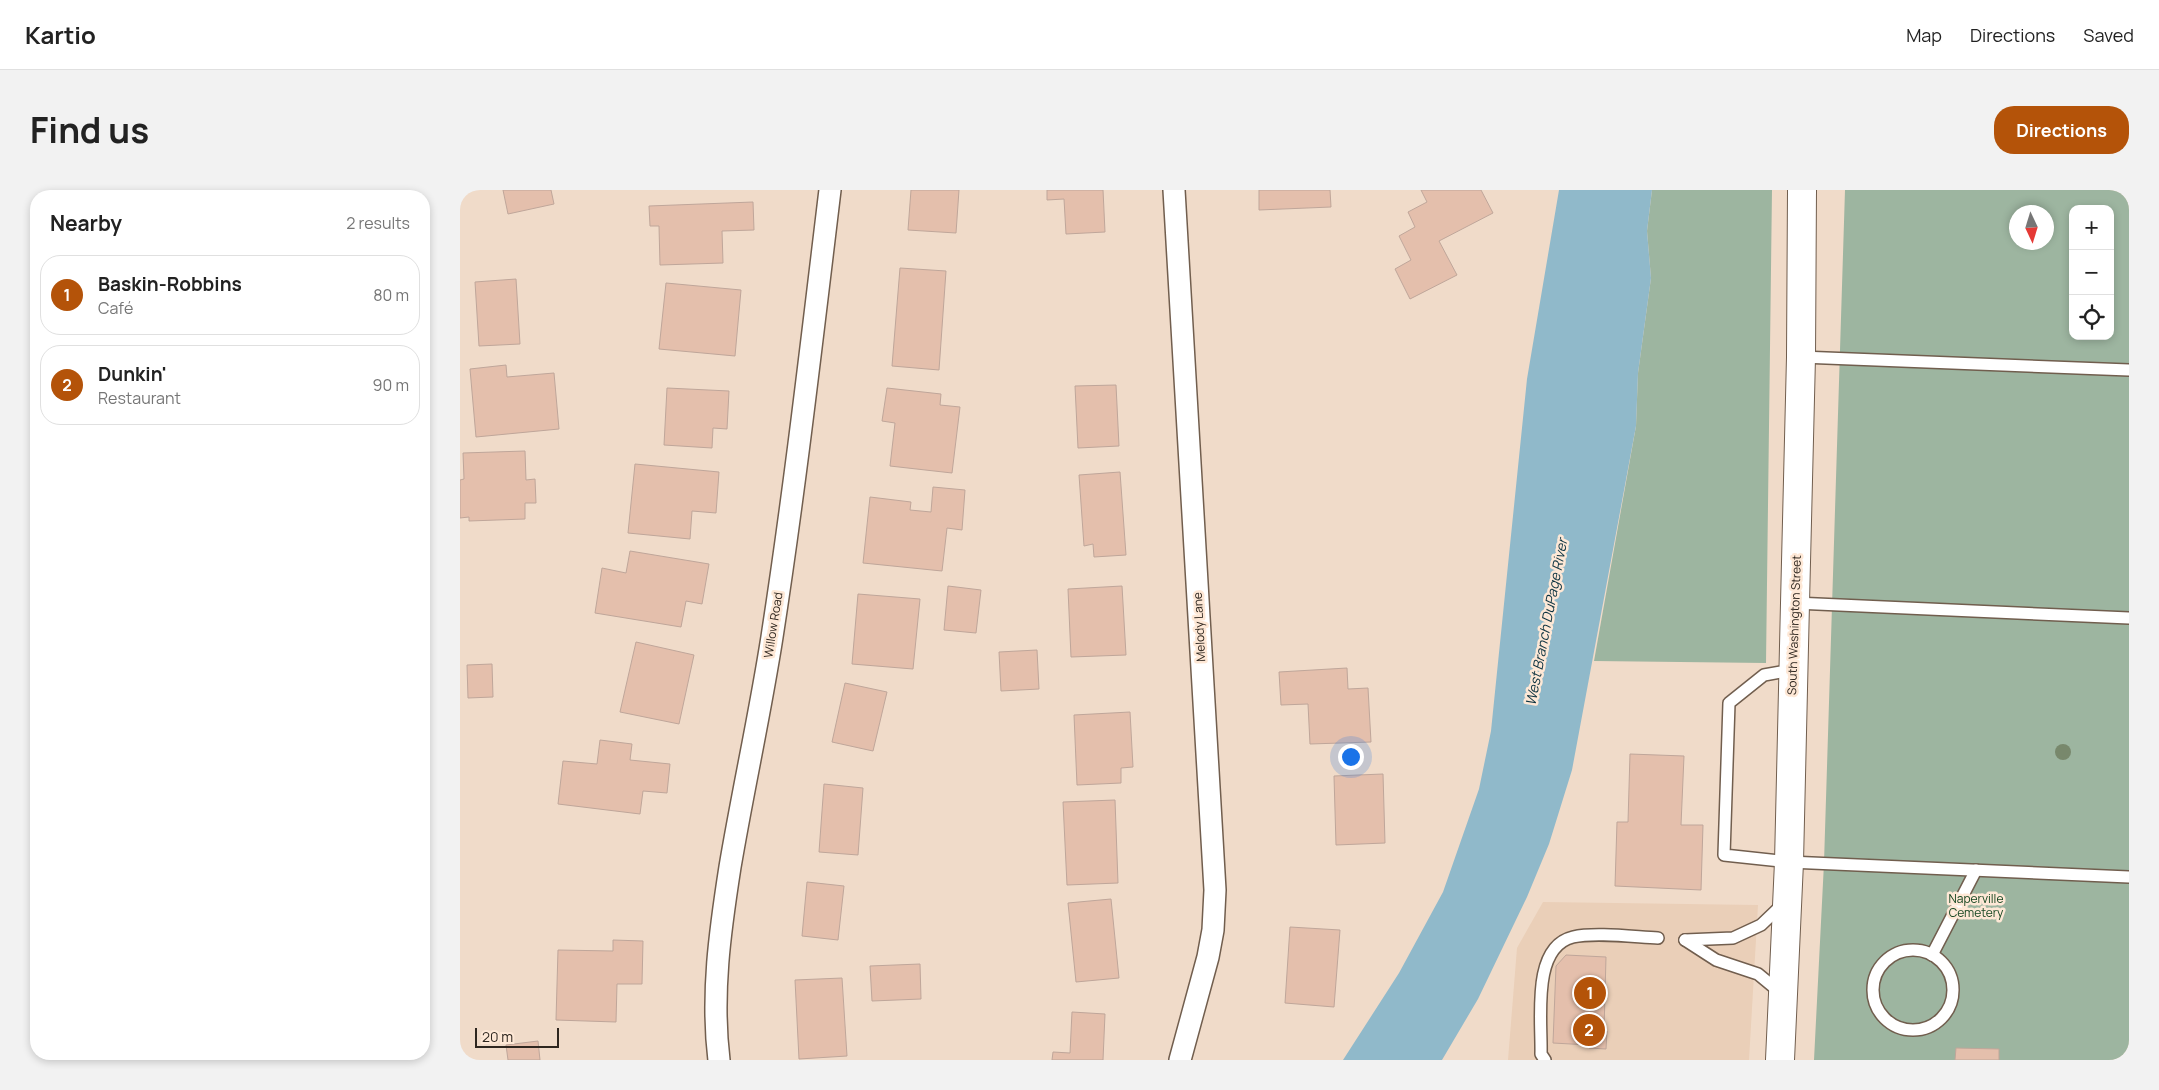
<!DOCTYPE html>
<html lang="en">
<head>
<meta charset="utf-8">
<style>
	:root { --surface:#fff; --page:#f2f2f2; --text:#222; --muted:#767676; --line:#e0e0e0; --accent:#b45309 }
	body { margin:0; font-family:Manrope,sans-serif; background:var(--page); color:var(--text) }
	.controls { position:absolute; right:15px; top:15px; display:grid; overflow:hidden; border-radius:10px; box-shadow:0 2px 8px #0003 }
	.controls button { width:45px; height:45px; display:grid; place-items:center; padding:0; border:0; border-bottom:1px solid var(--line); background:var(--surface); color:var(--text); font:25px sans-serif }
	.compass { position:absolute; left:1549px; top:15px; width:45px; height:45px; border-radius:50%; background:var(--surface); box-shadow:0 2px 8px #0003; rotate:176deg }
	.scale { position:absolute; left:15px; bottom:12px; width:84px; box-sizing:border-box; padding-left:5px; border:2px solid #2e261f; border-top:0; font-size:14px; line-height:18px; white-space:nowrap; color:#2e261f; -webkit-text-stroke:4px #fee8d6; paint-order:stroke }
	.you { position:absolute; left:890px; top:566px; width:18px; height:18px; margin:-12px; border:4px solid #fff; border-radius:50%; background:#1a73e8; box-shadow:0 0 0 8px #1a73e833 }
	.badge { display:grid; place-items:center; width:32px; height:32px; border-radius:50%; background:var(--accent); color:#fff; font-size:16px; font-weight:700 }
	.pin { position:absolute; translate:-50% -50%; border:2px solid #fff; box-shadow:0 1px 5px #0006 }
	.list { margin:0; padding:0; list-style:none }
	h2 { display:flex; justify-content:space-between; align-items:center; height:65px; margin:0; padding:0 20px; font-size:21px }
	h2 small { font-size:16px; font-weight:400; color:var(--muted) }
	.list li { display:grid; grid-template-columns:32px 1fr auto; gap:15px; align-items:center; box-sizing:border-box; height:80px; margin:0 10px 10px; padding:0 10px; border:1px solid var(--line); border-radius:20px }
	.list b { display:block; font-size:19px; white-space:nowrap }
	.list p { margin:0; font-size:16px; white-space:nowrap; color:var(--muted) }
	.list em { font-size:16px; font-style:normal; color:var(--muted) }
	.icon { flex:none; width:28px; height:28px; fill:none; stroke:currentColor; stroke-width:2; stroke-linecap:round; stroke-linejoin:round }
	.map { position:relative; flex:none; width:1669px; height:870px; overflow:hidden; border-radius:20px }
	header { display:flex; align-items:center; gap:30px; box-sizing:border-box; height:70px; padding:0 25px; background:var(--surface); border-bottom:1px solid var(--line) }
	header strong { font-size:24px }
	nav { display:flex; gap:28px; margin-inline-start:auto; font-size:18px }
	.intro { display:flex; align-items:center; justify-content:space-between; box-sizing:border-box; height:120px; padding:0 30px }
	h1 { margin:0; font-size:35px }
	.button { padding:12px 22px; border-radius:20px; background:var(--accent); color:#fff; font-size:18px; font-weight:700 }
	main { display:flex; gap:30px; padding:0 30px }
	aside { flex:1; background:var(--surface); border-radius:20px; box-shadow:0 2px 8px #0003 }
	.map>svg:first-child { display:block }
	.built { fill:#eacfb8 }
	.green { fill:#9db5a0; fill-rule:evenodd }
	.water { fill:#90b9ca }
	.building { fill:#e4bfac; stroke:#bfa69a }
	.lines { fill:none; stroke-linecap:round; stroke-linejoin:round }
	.service-casing { stroke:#715e4e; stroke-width:14 }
	.minor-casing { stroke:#715e4e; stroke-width:24 }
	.secondary-casing { stroke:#715e4e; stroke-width:30 }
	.service { stroke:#fff; stroke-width:11 }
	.minor { stroke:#fff; stroke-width:21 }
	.secondary { stroke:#fff; stroke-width:28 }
	.tree { fill:#78886c }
	.labels { text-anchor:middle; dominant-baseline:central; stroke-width:5; stroke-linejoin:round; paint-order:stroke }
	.street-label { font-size:12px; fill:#2e261f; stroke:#fee8d6 }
	.park-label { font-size:12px; fill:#154520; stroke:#fee8d6 }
	.water-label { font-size:14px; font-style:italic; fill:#0d3341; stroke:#fee8d6 }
</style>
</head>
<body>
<header>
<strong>Kartio</strong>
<nav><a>Map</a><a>Directions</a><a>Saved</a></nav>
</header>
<div class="intro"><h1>Find us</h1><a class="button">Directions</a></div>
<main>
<aside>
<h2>Nearby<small>2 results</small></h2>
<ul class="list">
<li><span class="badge">1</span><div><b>Baskin-Robbins</b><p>Café</p></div><em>80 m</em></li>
<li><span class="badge">2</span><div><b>Dunkin'</b><p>Restaurant</p></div><em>90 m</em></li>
</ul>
</aside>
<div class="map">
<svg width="1669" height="870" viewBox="0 0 1669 870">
	<rect width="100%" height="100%" fill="#f0dbc9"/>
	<!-- built -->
	<polygon class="built" points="1083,712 1298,715 1289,870 1048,870 1057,758"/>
	<!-- green -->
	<g class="green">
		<polygon points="1192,0 1312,0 1306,473 1134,471 1176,236 1178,183 1191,88 1187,41"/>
		<path d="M1385 0H1669V870H1354L1364 673ZM1613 19H1650V146H1613ZM1556 22H1586V52H1556Z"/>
	</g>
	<!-- water -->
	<polygon class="water" points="1099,0 1192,0 1187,41 1191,88 1178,183 1176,236 1112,580 1089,654 1067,707 1018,809 982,870 883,870 939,783 983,702 1019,599 1031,541 1067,189"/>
	<!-- building -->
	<g class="building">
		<polygon points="43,0 91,0 94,14 48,24"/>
		<polygon points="451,0 499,0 496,43 448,40"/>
		<polygon points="587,0 643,0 645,42 606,44 604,9 587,10"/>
		<polygon points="799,0 870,0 871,17 799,20"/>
		<polygon points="961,0 1021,0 1033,23 979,51 997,85 950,109 935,79 951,70 939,46 955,37 948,22 967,12"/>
		<polygon points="293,12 294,40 262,41 263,73 200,75 199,36 190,36 189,16"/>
		<polygon points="440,78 486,81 479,180 432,176"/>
		<polygon points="56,89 60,154 19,156 15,92"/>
		<polygon points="206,93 281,100 275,166 199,159"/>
		<polygon points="46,175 47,187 94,183 99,239 16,247 10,179"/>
		<polygon points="656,195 659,256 618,258 615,196"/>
		<polygon points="207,198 269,201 267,239 253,238 252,258 204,255"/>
		<polygon points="427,198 481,204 480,215 500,217 492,283 430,276 435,233 422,231"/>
		<polygon points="65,261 66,290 75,289 76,313 65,313 65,329 9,331 9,327 0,328 0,290 4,289 3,263"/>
		<polygon points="175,274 259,282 256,323 232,321 230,349 168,343"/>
		<polygon points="660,282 666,365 634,367 633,354 624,356 619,285"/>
		<polygon points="473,297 505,300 502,340 487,338 482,381 403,373 410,307 451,312 450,320 471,322"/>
		<polygon points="170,361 249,374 242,414 226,411 221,437 135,423 142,378 166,383"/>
		<polygon points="488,396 521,400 516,443 484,440"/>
		<polygon points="662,396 666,465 611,467 608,399"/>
		<polygon points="398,404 460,409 453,479 392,474"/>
		<polygon points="176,452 234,465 219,534 160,522"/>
		<polygon points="577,460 579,499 541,501 539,462"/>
		<polygon points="32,474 33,507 8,508 7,475"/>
		<polygon points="887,478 888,499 908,498 911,552 850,554 848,514 821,515 819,482"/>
		<polygon points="385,493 427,502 413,561 372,552"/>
		<polygon points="670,522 673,577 661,578 661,593 617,595 614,525"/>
		<polygon points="140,550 172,554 170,570 210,574 207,603 183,601 180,624 98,614 103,571 137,574"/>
		<polygon points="1170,564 1224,566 1221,635 1243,635 1241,700 1155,696 1157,632 1168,632"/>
		<polygon points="923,584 925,653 876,655 874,586"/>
		<polygon points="364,594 403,598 398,665 359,662"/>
		<polygon points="655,610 658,693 607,695 603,612"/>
		<polygon points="347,692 384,696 378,750 342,746"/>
		<polygon points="651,709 659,788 616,792 608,713"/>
		<polygon points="830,737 880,740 874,817 825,813"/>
		<polygon points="153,750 183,751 182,794 157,794 156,832 96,830 98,760 153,761"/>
		<polygon points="1106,765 1146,767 1144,841 1147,841 1146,859 1129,858 1129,855 1093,853 1096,776"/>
		<polygon points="460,774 461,809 412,811 410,776"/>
		<polygon points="382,788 387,866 339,869 335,790"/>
		<polygon points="612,822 645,824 643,870 592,870 593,862 610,863"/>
		<polygon points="78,851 80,870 48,870 46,855"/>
		<polygon points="1496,858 1539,859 1539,870 1495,870"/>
	</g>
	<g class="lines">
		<defs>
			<g id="service">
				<polyline points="1341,167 1669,180"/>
				<polyline points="1335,413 1669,428"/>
				<polyline points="1332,480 1304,485 1269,513 1264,665 1329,672 1669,687"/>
				<polyline points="1225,750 1273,748 1301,735 1324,713"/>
				<polyline points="1225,750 1256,770 1298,784 1321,803"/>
				<circle cx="1453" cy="800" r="40"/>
				<polyline points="1472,765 1516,680"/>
				<path d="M1085 870 1081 864C1082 830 1071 757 1113 747 1135 742 1175 747 1198 748"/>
			</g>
			<g id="minor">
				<polyline points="714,0 755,700 753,740 748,767 720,870"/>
				<path d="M259 870C251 805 260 741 270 677 283 600 300 524 312 447 335 298 352 149 370 0"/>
			</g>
			<polyline id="secondary" points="1320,870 1329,672 1335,413 1341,167 1342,0"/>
		</defs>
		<!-- service casing -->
		<use href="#service" class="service-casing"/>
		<!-- minor casing -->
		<use href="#minor" class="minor-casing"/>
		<!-- secondary casing -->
		<use href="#secondary" class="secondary-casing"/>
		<!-- service -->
		<use href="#service" class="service"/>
		<!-- minor -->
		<use href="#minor" class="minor"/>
		<!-- secondary -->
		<use href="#secondary" class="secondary"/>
	</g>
	<!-- trees -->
	<circle class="tree" cx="1603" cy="562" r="8"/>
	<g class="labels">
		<!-- street labels -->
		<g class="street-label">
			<text transform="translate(313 435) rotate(-81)">Willow Road</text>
			<text transform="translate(1334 435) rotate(-88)">South Washington Street</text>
			<text transform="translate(739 437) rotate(-93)">Melody Lane</text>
		</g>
		<!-- park labels -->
		<g class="park-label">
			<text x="1516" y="708">Naperville<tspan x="1516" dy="14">Cemetery</tspan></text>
		</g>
		<!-- water labels -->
		<g class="water-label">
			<text transform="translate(1086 432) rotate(-79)">West Branch DuPage River</text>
		</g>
	</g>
</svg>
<div class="controls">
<button>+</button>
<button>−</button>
<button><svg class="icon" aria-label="locate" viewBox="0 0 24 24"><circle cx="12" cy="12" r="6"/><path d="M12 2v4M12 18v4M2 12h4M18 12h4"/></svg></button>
</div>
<svg class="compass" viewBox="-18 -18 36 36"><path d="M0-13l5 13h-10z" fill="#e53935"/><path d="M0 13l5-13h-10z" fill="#767676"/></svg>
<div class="scale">20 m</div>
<div class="you"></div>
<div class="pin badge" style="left:1130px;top:803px">1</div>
<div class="pin badge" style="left:1129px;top:840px">2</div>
</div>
</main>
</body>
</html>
